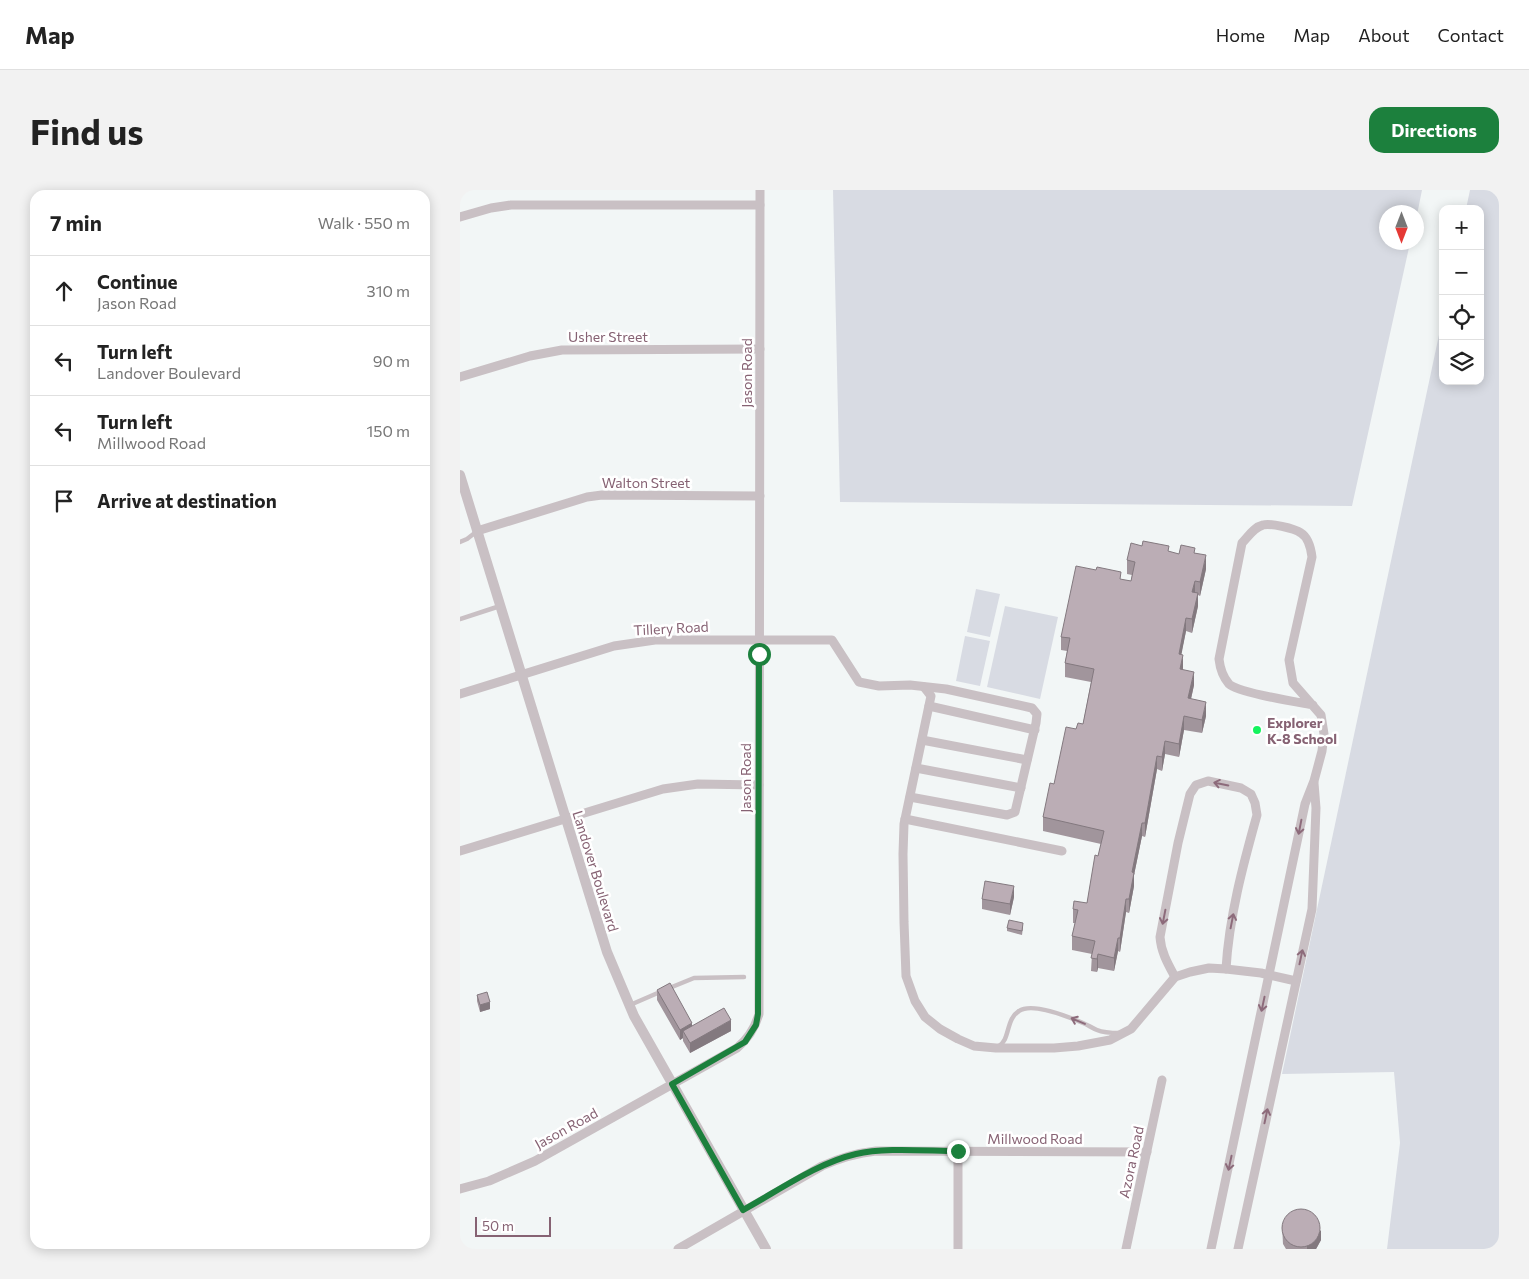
<!DOCTYPE html>
<html lang="en">
<head>
<meta charset="utf-8">
<style>
	:root { --surface:#fff; --page:#f2f2f2; --text:#222; --muted:#767676; --line:#e0e0e0; --accent:#1c803d }
	body { margin:0; font-family:Commissioner,sans-serif; background:var(--page); color:var(--text) }
	.controls { position:absolute; right:15px; top:15px; display:grid; overflow:hidden; border-radius:10px; box-shadow:0 2px 12px #0003 }
	.controls button { width:45px; height:45px; display:grid; place-items:center; padding:0; border:0; border-bottom:1px solid var(--line); background:var(--surface); color:var(--text); font:25px sans-serif }
	.compass { position:absolute; left:919px; top:15px; width:45px; height:45px; border-radius:50%; background:var(--surface); box-shadow:0 2px 12px #0003; rotate:180deg }
	.scale { position:absolute; left:15px; bottom:12px; width:76px; box-sizing:border-box; padding-left:5px; border:2px solid #866273; border-top:0; font-size:14px; line-height:18px; white-space:nowrap; color:#866273; -webkit-text-stroke:4px #fff; paint-order:stroke }
	.stop { position:absolute; width:15px; height:15px; margin:-11px; border:4px solid #1c803d; border-radius:50%; background:#fff }
	.stop.end { background:#1c803d; border-color:#fff; box-shadow:0 1px 5px #0008 }
	.list { margin:0; padding:0; list-style:none }
	h2 { display:flex; justify-content:space-between; align-items:center; height:65px; margin:0; padding:0 20px; font-size:21px }
	h2 small { font-size:16px; font-weight:400; color:var(--muted) }
	.list li { display:grid; grid-template-columns:32px 1fr auto; gap:15px; align-items:center; box-sizing:border-box; height:70px; padding:0 20px; border-top:1px solid var(--line) }
	.list b { display:block; font-size:19px; white-space:nowrap }
	.list p { margin:0; font-size:16px; white-space:nowrap; color:var(--muted) }
	.list em { font-size:16px; font-style:normal; color:var(--muted) }
	.icon { flex:none; width:28px; height:28px; fill:none; stroke:currentColor; stroke-width:2; stroke-linecap:round; stroke-linejoin:round }
	.map { position:relative; flex:none; width:1039px; height:1059px; overflow:hidden; border-radius:15px }
	header { display:flex; align-items:center; gap:30px; box-sizing:border-box; height:70px; padding:0 25px; background:var(--surface); border-bottom:1px solid var(--line) }
	header strong { font-size:24px }
	nav { display:flex; gap:28px; margin-inline-start:auto; font-size:18px }
	.intro { display:flex; align-items:center; justify-content:space-between; box-sizing:border-box; height:120px; padding:0 30px }
	h1 { margin:0; font-size:35px }
	.button { padding:12px 22px; border-radius:15px; background:var(--accent); color:#fff; font-size:18px; font-weight:700 }
	main { display:flex; gap:30px; padding:0 30px }
	aside { flex:1; background:var(--surface); border-radius:15px; box-shadow:0 2px 12px #0003 }
	.map>svg:first-child { display:block }
	.green { fill:#d8dbe3 }
	.lines { fill:none; stroke-linecap:round; stroke-linejoin:round }
	.service { stroke:#c9c0c4; stroke-width:4.5 }
	.minor { stroke:#c9c0c4; stroke-width:9 }
	.tertiary { stroke:#c9c0c4; stroke-width:10 }
	.wall { fill:#a1959c }
	.shaded-wall { fill:#83797f }
	.building { fill:#bbadb5; stroke:#83797f }
	.oneway { stroke:#8d6b7b }
	.route { stroke:#1c803d; stroke-width:6 }
	.poi-dot { fill:#15f35e; stroke:#fff; stroke-width:2 }
	.labels { text-anchor:middle; dominant-baseline:central; stroke-width:5; stroke-linejoin:round; paint-order:stroke }
	.street-label { font-size:14px; fill:#866273; stroke:#fff }
	.poi-label { font-size:14px; font-weight:bold; fill:#866273; stroke:#fff; text-anchor:start }
</style>
</head>
<body>
<header>
<strong>Map</strong>
<nav><a>Home</a><a>Map</a><a>About</a><a>Contact</a></nav>
</header>
<div class="intro"><h1>Find us</h1><a class="button">Directions</a></div>
<main>
<aside>
<h2>7 min<small>Walk · 550 m</small></h2>
<ul class="list">
<li><svg class="icon" aria-label="ahead" viewBox="0 0 24 24"><path d="M12 20V5M6 11l6-6 6 6"/></svg><div><b>Continue</b><p>Jason Road</p></div><em>310 m</em></li>
<li><svg class="icon" aria-label="left" viewBox="0 0 24 24"><path d="M17 20v-9H6M10 6l-5 5 5 5"/></svg><div><b>Turn left</b><p>Landover Boulevard</p></div><em>90 m</em></li>
<li><svg class="icon" aria-label="left" viewBox="0 0 24 24"><path d="M17 20v-9H6M10 6l-5 5 5 5"/></svg><div><b>Turn left</b><p>Millwood Road</p></div><em>150 m</em></li>
<li><svg class="icon" aria-label="arrive" viewBox="0 0 24 24"><path d="M6 21V4h12l-3 4 3 4H6"/></svg><div><b>Arrive at destination</b></div></li>
</ul>
</aside>
<div class="map">
<svg width="1039" height="1059" viewBox="0 0 1039 1059">
	<rect width="100%" height="100%" fill="#f2f6f6"/>
	<!-- green -->
	<g class="green">
		<polygon points="373,0 962,0 957,25 956,22 926,22 926,52 950,53 892,316 380,312"/>
		<polygon points="1010,0 1039,0 1039,1059 927,1059 940,953 934,882 822,884 983,126 983,191 1020,191 1020,19 1006,19"/>
		<polygon points="516,399 540,404 530,447 507,442"/>
		<polygon points="545,416 598,427 580,509 527,497"/>
		<polygon points="505,446 530,451 520,496 496,491"/>
	</g>
	<g class="lines">
		<!-- service -->
		<g class="service">
			<polyline points="0,352 7,349 16,342"/>
			<polyline points="0,429 40,416"/>
			<polyline points="207,799 234,788 284,787"/>
			<polyline points="170,815 200,802"/>
			<path d="M538 857C551 849 545 830 559 821 572 812 609 827 623 833 628 835 632 838 637 840 644 843 653 843 660 843"/>
		</g>
		<!-- minor -->
		<g class="minor">
			<polyline points="0,27 31,18 51,15 300,15"/>
			<polyline points="0,187 70,166 102,160 300,159"/>
			<polyline points="17,341 127,307 142,305 300,306"/>
			<polyline points="464,497 471,506 444,634 443,664 444,732 446,786 455,811 465,827 480,839 498,849 514,856 536,858 594,858 618,856 650,850 671,839 715,787 730,782 749,778 766,779 801,783 836,791"/>
			<polyline points="0,504 154,456 195,450 372,450 399,492 419,496 450,495 486,499 572,518 577,524 576,533 555,622 547,625 450,607"/>
			<polyline points="469,516 575,540"/>
			<polyline points="462,550 567,570"/>
			<polyline points="456,578 561,598"/>
			<polyline points="445,629 602,661"/>
			<polyline points="0,661 203,599 238,594 299,595"/>
			<path d="M715 787C708 774 701 762 700 747L718 653 730 604 736 595 748 591 781 598 791 604 795 613 797 625C783 675 769 727 766 779"/>
			<path d="M0 999 29 991 75 971 277 858C289 848 295 838 299 824L300 0"/>
			<path d="M218 1059 362 976C380 968 397 963 416 961L687 962"/>
			<polyline points="498,1059 498,961"/>
			<polyline points="666,1059 702,890"/>
			<path d="M751 1059 845 614 854 591 862 561 864 544 861 525 833 493 829 470 852 367C851 359 849 348 841 343 834 338 810 333 803 335 794 337 788 347 782 353L759 469C760 478 762 486 769 494 779 503 837 512 853 515"/>
			<polyline points="778,1059 852,719 856,618 854,593"/>
		</g>
		<!-- tertiary -->
		<polyline class="tertiary" points="0,285 147,762 174,826 306,1059"/>
	</g>
	<!-- wall -->
	<g class="wall">
		<polygon points="709,362 719,364 735,363 746,379 740,406 738,405 738,416 732,443 726,441 721,464 723,480 734,495 731,509 746,526 742,543 724,540 719,567 705,564 702,581 697,579 685,647 682,646 674,685 674,696 669,723 666,722 660,762 658,761 654,781 638,778 637,782 631,781 632,764 612,760 612,746 615,733 613,733 613,719 627,713 641,654 583,641 583,627 594,594 616,539 623,534 631,492 605,487 605,473 607,461 601,460 601,447 661,390 671,391 672,385 667,384 667,370"/>
		<polygon points="554,707 550,725 522,719 522,709"/>
		<polygon points="563,737 562,745 547,741 547,738"/>
		<polygon points="197,800 232,836 271,841 230,863 223,851 223,848 220,850 197,810"/>
		<polygon points="17,805 30,819 20,822 17,811"/>
		<polygon points="822,1035 861,1050 856,1059 826,1059 823,1054"/>
	</g>
	<!-- shaded-wall -->
	<g class="shaded-wall">
		<polygon points="746,365 746,379 740,406 740,392"/>
		<polygon points="735,391 735,404 732,402"/>
		<polygon points="738,403 738,416 732,443 732,429"/>
		<polygon points="726,428 726,441 719,477 719,464"/>
		<polygon points="723,465 723,478 720,492 720,479"/>
		<polygon points="734,482 734,495 728,522 728,508"/>
		<polygon points="746,512 746,526 742,543 742,530"/>
		<polygon points="724,526 724,540 719,567 719,554"/>
		<polygon points="705,551 705,564 702,581 702,567"/>
		<polygon points="697,566 697,579 685,647 685,633"/>
		<polygon points="682,633 682,646 674,685 674,696 669,723 669,709 672,682"/>
		<polygon points="554,696 554,707 550,725 550,714"/>
		<polygon points="666,709 666,722 660,762 660,748"/>
		<polygon points="658,748 658,761 654,781 654,768"/>
		<polygon points="638,764 638,778 637,782 637,769"/>
		<polygon points="30,812 30,819 20,822 20,815"/>
		<polygon points="271,830 271,841 230,863 230,853"/>
		<polygon points="232,833 232,843 223,841 223,848 220,850 220,840"/>
		<polygon points="861,1040 861,1050 856,1059 847,1059 847,1056"/>
	</g>
	<!-- building -->
	<g class="building">
		<polygon points="683,351 709,356 708,361 719,364 721,355 735,358 734,363 746,365 740,392 735,391 732,402 738,403 732,429 726,428 719,464 723,465 720,479 734,482 728,508 746,512 742,530 724,526 719,554 705,551 702,567 697,566 685,633 682,633 672,682 674,683 669,709 666,709 660,748 658,748 654,768 638,764 637,769 631,768 635,751 612,746 618,720 613,719 614,711 627,713 635,665 638,666 644,641 583,627 590,593 594,594 606,537 616,539 618,533 623,534 634,479 605,473 610,448 601,447 616,376 636,380 637,377 661,382 660,389 671,391 675,372 667,370 671,353 682,356"/>
		<polygon points="525,691 554,696 550,714 522,709"/>
		<polygon points="549,730 563,733 562,741 547,738"/>
		<polygon points="210,793 232,833 220,840 197,800"/>
		<polygon points="27,802 30,812 20,815 17,805"/>
		<polygon points="264,818 271,830 230,853 223,841"/>
		<circle cx="841" cy="1038" r="19"/>
	</g>
	<!-- one-way arrows -->
	<defs><path id="oneway-shaft" d="M-6 0H5M1.5-3L5.5 0L1.5 3" fill="none" stroke-width="1.6" stroke-linecap="round" stroke-linejoin="round" transform="scale(1.25)"/></defs>
	<g class="oneway">
		<use href="#oneway-shaft" transform="translate(761 594) rotate(-169)"/>
		<use href="#oneway-shaft" transform="translate(840 637) rotate(101)"/>
		<use href="#oneway-shaft" transform="translate(704 727) rotate(101)"/>
		<use href="#oneway-shaft" transform="translate(772 731) rotate(-79)"/>
		<use href="#oneway-shaft" transform="translate(841 767) rotate(-78)"/>
		<use href="#oneway-shaft" transform="translate(803 814) rotate(102)"/>
		<use href="#oneway-shaft" transform="translate(618 831) rotate(-157)"/>
		<use href="#oneway-shaft" transform="translate(806 926) rotate(-78)"/>
		<use href="#oneway-shaft" transform="translate(770 973) rotate(102)"/>
	</g>
	<g class="lines">
		<!-- route -->
		<path class="route" d="M299 464 298 824 296 835 285 852 212 894 283 1020C318 1001 357 973 396 964 424 957 468 961 498 961"/>
	</g>
	<!-- markers -->
	<circle class="poi-dot" cx="797" cy="540" r="5"/>
	<g class="labels">
		<!-- street labels -->
		<g class="street-label">
			<text x="148" y="146">Usher Street</text>
			<text transform="translate(286 183) rotate(-90)">Jason Road</text>
			<text x="186" y="292">Walton Street</text>
			<text transform="translate(211 438) rotate(-3)">Tillery Road</text>
			<text transform="translate(285 588) rotate(-90)">Jason Road</text>
			<text transform="translate(136 681) rotate(73)">Landover Boulevard</text>
			<text transform="translate(106 938) rotate(-29)">Jason Road</text>
			<text x="575" y="948">Millwood Road</text>
			<text transform="translate(671 972) rotate(-78)">Azora Road</text>
		</g>
		<!-- poi labels -->
		<g class="poi-label">
			<text x="807" y="532">Explorer<tspan x="807" dy="16">K-8 School</tspan></text>
		</g>
	</g>
</svg>
<div class="controls">
<button>+</button>
<button>−</button>
<button><svg class="icon" aria-label="locate" viewBox="0 0 24 24"><circle cx="12" cy="12" r="6"/><path d="M12 2v4M12 18v4M2 12h4M18 12h4"/></svg></button>
<button><svg class="icon" aria-label="layers" viewBox="0 0 24 24"><path d="M12 4l9 5-9 5-9-5zM3 14l9 5 9-5"/></svg></button>
</div>
<svg class="compass" viewBox="-18 -18 36 36"><path d="M0-13l5 13h-10z" fill="#e53935"/><path d="M0 13l5-13h-10z" fill="#767676"/></svg>
<div class="scale">50 m</div>
<div class="stop" style="left:299px;top:464px"></div>
<div class="stop end" style="left:498px;top:961px"></div>
</div>
</main>
</body>
</html>
